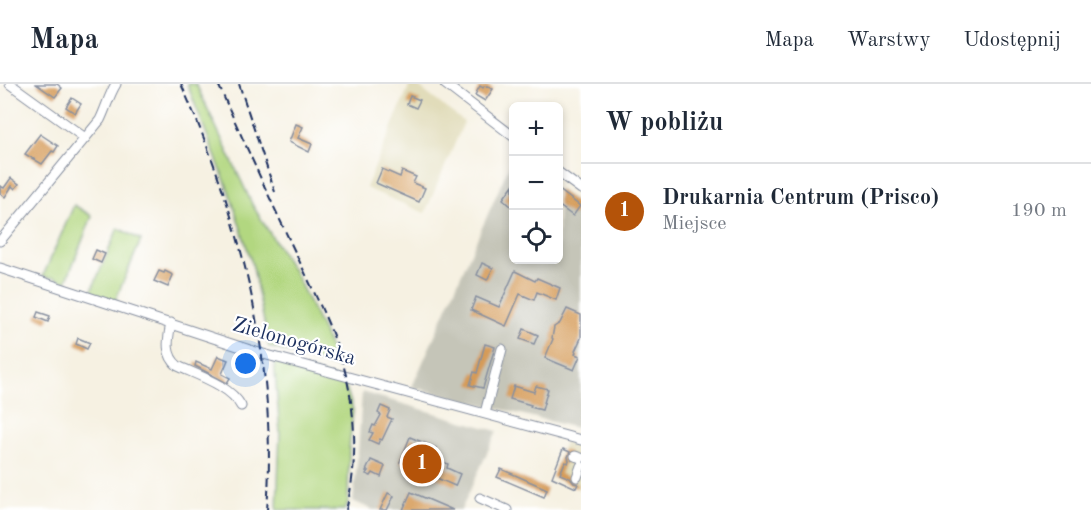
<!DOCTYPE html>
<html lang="pl">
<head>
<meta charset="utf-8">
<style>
	:root { --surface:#fff; --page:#f6f6f7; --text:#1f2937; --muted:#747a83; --line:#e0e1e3; --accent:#b45309 }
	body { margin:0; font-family:"Old Standard TT",serif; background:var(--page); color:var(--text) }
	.controls { position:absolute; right:18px; top:18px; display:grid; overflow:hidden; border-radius:9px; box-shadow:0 3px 9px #0003 }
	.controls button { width:54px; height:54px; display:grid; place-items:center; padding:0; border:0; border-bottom:2px solid var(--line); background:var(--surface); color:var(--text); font:30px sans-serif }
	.you { position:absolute; left:246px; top:280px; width:21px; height:21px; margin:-15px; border:4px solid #fff; border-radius:50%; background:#1a73e8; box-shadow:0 0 0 9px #1a73e833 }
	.badge { display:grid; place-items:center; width:39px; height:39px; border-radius:50%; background:var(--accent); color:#fff; font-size:20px; font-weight:700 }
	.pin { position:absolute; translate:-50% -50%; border:3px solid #fff; box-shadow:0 2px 6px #0006 }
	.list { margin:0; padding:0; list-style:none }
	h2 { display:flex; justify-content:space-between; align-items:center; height:78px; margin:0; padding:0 24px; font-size:26px }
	h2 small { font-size:20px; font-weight:400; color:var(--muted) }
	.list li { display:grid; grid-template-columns:39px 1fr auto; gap:18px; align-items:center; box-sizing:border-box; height:96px; padding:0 24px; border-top:2px solid var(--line) }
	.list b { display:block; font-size:22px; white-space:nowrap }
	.list p { margin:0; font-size:20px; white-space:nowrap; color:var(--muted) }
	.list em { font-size:20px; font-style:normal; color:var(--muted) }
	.icon { flex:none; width:33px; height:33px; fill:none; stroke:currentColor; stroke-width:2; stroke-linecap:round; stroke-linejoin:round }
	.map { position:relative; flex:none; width:581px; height:426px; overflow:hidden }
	header { display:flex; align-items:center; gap:36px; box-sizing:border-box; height:84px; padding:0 30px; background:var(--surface); border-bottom:2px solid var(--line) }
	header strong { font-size:28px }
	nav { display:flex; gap:33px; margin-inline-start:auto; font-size:21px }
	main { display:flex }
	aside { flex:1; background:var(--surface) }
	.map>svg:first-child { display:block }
	.built { fill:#e1dcba }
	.industrial { fill:#c5c5b8 }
	.green { fill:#b2d780; stroke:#66836f; stroke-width:1.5 }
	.building { fill:#d59b58 }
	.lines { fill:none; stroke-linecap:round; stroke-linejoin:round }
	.minor-casing { stroke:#8890a0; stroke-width:11 }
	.minor { stroke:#fff; stroke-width:9 }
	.rail { stroke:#1b2f5e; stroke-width:2; stroke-dasharray:9 4.5; stroke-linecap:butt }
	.labels { text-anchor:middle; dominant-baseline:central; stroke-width:4.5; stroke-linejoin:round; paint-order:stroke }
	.street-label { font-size:21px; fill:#1b2f5e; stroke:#fff }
</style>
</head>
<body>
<header>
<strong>Mapa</strong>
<nav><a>Mapa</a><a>Warstwy</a><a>Udostępnij</a></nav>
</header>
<main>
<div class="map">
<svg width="581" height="426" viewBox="0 0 581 426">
	<rect width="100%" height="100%" fill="#fff"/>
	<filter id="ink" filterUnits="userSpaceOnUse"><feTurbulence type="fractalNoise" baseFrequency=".0167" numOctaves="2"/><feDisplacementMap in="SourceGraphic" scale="12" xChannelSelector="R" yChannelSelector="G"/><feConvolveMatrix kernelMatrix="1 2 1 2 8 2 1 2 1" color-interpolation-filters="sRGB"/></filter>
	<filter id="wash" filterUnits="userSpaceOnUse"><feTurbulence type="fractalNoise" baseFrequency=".008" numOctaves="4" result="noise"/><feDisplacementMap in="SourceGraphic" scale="24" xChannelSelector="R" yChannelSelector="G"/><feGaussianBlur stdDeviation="1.35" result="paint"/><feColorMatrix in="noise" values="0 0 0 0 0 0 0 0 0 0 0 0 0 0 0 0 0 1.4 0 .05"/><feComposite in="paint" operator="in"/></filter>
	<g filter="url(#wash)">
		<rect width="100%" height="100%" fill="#f6f1e2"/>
		<!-- built -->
		<g class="built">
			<polygon points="410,0 415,0 464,38 425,129 366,104"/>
			<polygon points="565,358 581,362 581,406 552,393"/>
		</g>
		<!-- industrial -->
		<g class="industrial">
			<polygon points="513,73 514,176 558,176 559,105 581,122 581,345 412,303"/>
			<polygon points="362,308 497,347 461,426 373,426 353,417 358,370"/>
		</g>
		<!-- green -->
		<g class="green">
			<polygon points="187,0 196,0 253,122 297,193 327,256 336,283 269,263 253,183 229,107"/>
			<polygon points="74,121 92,132 66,198 53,193 50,194 43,192"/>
			<polygon points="118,144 141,156 115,217 91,208"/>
			<polygon points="274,277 344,296 353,326 349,365 348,418 345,426 277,426 280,348"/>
		</g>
		<g id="blocks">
			<!-- building -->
			<g class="building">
				<polygon points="36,0 57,0 62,4 55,13"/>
				<polygon points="480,2 483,4 484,2 487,3 487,2 493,5 485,17 475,11"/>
				<polygon points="410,12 420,16 416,24 407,20"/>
				<polygon points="72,14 81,20 75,29 66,23"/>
				<polygon points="296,40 303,43 298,54 312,60 309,68 289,58"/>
				<polygon points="40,50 58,62 54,68 52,67 42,80 25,70"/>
				<polygon points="382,85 400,93 402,87 416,93 413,99 425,104 419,118 376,99"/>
				<polygon points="11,94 19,100 15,105 12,102 5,113 0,109 0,102 4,104"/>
				<polygon points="513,101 513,124 503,115"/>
				<polygon points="558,105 580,122 573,132 558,121"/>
				<polygon points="96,166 105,170 101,179 92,175"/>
				<polygon points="482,179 493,184 487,196 477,191"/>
				<polygon points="159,187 164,189 165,187 173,191 168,203 154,197"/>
				<polygon points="515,187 535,197 537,194 560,204 556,216 537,208 534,216 520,210 506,242 471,226 476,213 499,223"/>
				<polygon points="567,225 581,231 581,254 575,267 576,268 575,270 580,272 574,286 545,274 553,255 552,254 554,243 560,239"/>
				<polygon points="38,228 50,232 48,238 36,233"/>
				<polygon points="524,245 538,251 534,260 520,255"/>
				<polygon points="78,254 90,259 87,265 76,260"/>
				<polygon points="485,260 495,263 483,304 470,301 474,288 477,289"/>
				<polygon points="218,272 228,276 222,290 230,294 227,299 195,282 196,278 212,285"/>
				<polygon points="514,302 534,308 536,302 548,305 542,326 530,323 531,321 510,315"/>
				<polygon points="381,322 390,326 387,333 392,335 382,356 380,355 378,360 369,356 373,349 370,348 373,341 375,342 381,331 378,329"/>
				<polygon points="410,353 436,364 433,371 439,374 438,376 448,380 447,384 460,390 455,402 400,378"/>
				<polygon points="563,365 570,368 568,373 569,376 568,379 565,378 560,390 570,394 574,399 578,400 576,404 552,393"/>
				<polygon points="371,376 385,382 381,393 373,389 371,392 366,390 368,387 366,387"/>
				<polygon points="501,385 547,405 544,413 497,393"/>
				<polygon points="411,408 453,426 403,426"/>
				<polygon points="388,409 394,412 387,426 380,426"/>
			</g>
		</g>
	</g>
	<g filter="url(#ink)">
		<use href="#blocks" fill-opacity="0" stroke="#8890a0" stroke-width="1.5"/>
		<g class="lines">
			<defs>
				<g id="minor">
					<polyline points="10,0 85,54"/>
					<polyline points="445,0 514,53"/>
					<polyline points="558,88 581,105"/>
					<path d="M0 157 100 36C106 24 109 11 116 0"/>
					<polyline points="0,184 256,268 581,356"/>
					<path d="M171 239C168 255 164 270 178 282 197 291 231 302 241 322"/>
					<polyline points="485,329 502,265"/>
					<polyline points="575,372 581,374"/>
					<polyline points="577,393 581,382"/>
					<polyline points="480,414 507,426"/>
				</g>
			</defs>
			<!-- minor casing -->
			<use href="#minor" class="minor-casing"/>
			<!-- minor -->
			<use href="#minor" class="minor"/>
			<!-- rail -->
			<g class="rail">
				<path d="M181 0C241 133 278 279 267 426"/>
				<path d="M218 0C241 51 264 102 288 153 306 192 327 232 341 273 356 322 359 377 346 426"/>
				<polyline points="239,0 275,108"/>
			</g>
		</g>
	</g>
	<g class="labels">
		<!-- street labels -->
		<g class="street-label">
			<text transform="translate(294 258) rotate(16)">Zielonogórska</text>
		</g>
	</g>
</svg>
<div class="controls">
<button>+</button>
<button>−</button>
<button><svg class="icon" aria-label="locate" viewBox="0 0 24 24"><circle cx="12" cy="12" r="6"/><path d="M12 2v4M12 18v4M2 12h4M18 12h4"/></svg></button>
</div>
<div class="you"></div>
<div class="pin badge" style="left:422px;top:380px">1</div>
</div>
<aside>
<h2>W pobliżu<small></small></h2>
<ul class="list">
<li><span class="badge">1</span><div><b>Drukarnia Centrum (Prisco)</b><p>Miejsce</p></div><em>190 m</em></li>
</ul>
</aside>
</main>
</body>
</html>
